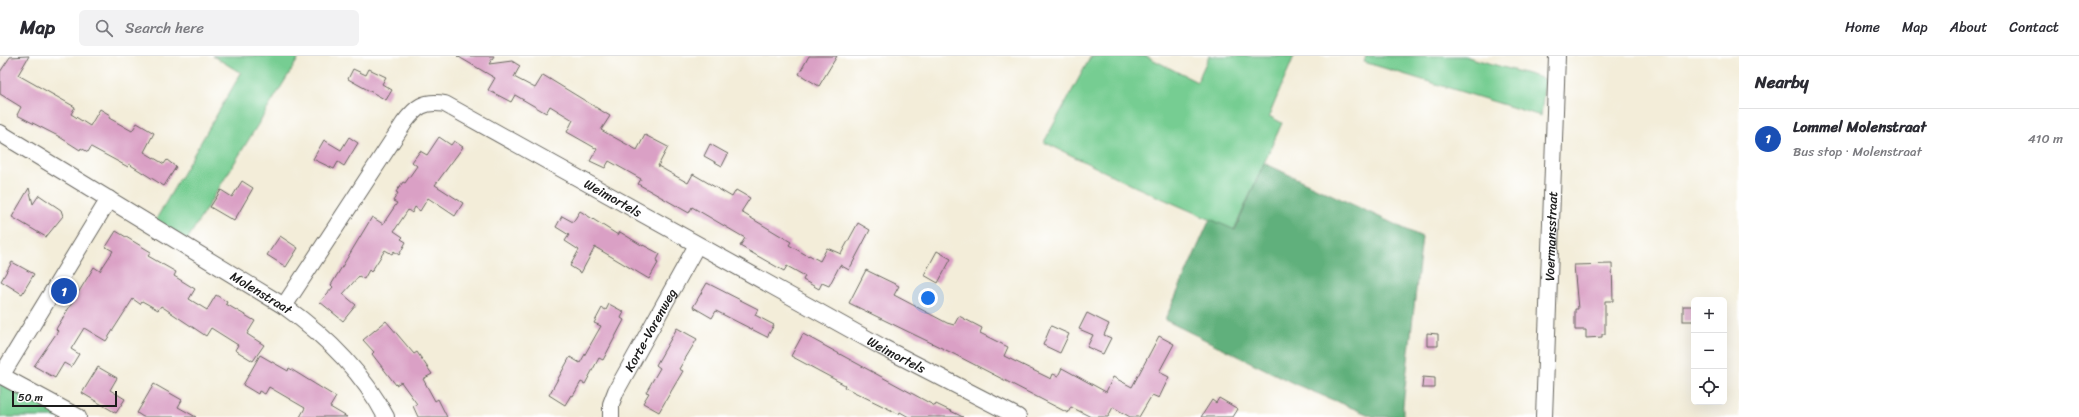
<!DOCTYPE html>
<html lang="en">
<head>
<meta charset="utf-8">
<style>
	:root { --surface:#fff; --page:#f2f2f3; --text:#2b2b33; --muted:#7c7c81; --line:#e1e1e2; --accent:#111827 }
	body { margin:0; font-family:Sriracha,sans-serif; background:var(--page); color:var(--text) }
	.controls { position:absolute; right:12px; bottom:12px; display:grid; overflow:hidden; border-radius:6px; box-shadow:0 4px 16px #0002 }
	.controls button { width:36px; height:36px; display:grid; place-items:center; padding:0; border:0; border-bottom:1px solid var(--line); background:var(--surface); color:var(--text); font:20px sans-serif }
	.scale { position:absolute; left:12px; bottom:10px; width:105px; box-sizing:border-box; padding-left:4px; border:2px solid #1c1c1c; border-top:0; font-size:11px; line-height:14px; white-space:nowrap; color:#1c1c1c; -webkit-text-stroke:3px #fff; paint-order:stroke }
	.you { position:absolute; left:928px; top:242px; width:14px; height:14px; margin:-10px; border:3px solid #fff; border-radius:50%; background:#1a73e8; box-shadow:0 0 0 6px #1a73e833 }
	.badge { display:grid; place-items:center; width:26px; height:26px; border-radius:50%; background:var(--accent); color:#fff; font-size:13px; font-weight:700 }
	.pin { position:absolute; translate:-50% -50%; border:2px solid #fff; box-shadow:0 1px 4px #0006 }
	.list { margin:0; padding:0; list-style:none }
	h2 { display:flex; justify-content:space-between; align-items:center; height:52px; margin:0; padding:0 16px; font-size:17px }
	h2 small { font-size:13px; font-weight:400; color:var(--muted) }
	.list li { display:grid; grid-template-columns:26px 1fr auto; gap:12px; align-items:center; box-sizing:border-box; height:60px; padding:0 16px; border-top:1px solid var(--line) }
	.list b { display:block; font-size:15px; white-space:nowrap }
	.list p { margin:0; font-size:13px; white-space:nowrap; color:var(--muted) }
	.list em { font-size:13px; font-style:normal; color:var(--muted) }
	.icon { flex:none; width:22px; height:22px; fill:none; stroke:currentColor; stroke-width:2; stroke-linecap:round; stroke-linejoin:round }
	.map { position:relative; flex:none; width:1739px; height:361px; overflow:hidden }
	header { display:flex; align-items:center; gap:24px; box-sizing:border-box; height:56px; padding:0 20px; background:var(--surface); border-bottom:1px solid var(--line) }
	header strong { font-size:19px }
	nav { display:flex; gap:22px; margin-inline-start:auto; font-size:14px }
	.search { width:280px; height:36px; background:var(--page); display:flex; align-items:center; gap:10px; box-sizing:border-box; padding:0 14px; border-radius:6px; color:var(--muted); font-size:15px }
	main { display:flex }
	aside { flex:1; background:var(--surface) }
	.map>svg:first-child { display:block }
	.green { fill:#76cd92; stroke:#497457 }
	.forest { fill:#60b07c; stroke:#3e664c }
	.building { fill:#daa0c5 }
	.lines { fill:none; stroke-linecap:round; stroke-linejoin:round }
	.minor-casing { stroke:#67655e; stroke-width:18 }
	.minor { stroke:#fff; stroke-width:16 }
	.labels { text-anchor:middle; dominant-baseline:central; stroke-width:3; stroke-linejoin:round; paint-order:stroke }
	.street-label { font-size:13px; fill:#1c1c1c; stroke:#fff }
</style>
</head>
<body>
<header>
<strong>Map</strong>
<div class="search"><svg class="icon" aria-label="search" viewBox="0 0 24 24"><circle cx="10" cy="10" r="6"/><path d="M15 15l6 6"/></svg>Search here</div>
<nav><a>Home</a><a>Map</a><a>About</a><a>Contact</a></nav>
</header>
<main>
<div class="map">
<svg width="1739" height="361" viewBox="0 0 1739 361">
	<rect width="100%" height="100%" fill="#fff"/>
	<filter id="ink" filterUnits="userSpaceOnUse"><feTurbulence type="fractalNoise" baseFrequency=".025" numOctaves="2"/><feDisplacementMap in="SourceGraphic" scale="8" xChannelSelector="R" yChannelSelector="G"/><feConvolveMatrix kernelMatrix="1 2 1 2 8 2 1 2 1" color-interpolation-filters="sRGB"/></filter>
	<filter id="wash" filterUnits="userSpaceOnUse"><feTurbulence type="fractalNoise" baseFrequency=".012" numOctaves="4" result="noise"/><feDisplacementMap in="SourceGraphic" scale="16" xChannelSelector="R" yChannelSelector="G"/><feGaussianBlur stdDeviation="0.9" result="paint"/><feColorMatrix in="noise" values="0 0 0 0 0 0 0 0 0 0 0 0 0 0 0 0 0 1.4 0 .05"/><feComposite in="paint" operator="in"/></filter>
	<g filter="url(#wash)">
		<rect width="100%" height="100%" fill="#f3edd9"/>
		<!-- green -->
		<g class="green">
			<polygon points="213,0 300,0 187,184 155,165 241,17"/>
			<polygon points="1091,0 1146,0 1197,26 1209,0 1294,0 1269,60 1282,67 1234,174 1136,131 1044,86"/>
			<polygon points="1366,0 1464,0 1545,23 1541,60 1364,6"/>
			<polygon points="0,327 59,358 58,361 0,361"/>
		</g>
		<!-- forest -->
		<polygon class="forest" points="1264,107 1422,181 1403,349 1403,361 1374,361 1297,329 1165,264 1210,163 1235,174"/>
		<g id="blocks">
			<!-- building -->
			<g class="building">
				<polygon points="29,0 18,19 75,51 71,58 90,70 100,53 110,59 109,62 132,75 137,67 154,77 144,96 164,108 167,104 176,111 164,130 129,108 128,111 91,91 88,96 81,92 80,94 58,80 17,59 21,51 0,38 0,16 10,1"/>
				<polygon points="457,0 494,0 489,8 512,5 520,10 514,21 535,32 543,19 610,60 601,74 637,94 645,79 668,91 658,110 688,127 693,118 732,141 736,134 750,142 741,156 791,186 789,189 808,200 809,199 820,205 827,192 841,198 858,167 870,174 849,214 840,209 829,230 822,227 819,233 803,224 805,220 787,210 784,215 740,190 745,182 692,151 689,157 638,128 641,123 609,105 605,112 590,105 597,93 567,76 573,64 550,50 546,57 515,39 511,46 488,34 495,22"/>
				<polygon points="809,0 837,0 819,30 799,18"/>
				<polygon points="353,13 366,19 369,13 386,21 382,28 392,34 386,44 348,23"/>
				<polygon points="349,81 358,87 344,110 338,106 334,113 313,103 324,84 341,94"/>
				<polygon points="439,81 451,89 454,85 463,91 435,129 463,147 455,160 428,142 420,155 415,151 412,157 408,154 394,175 403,181 401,183 406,186 399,199 394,195 392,198 385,194 371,216 369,214 364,223 359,220 343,238 356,249 343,265 320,246 333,231 331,229 372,161 383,168 397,147 393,145 398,137 396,136 403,126 405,127 417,110 412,106 420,95 427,99"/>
				<polygon points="710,88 728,98 722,110 704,100"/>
				<polygon points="242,125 253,132 234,165 210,151 221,134 232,141"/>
				<polygon points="29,132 33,148 39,139 61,154 63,160 46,181 12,161"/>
				<polygon points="580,155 618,179 620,176 643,190 643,189 660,198 656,206 658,207 649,223 595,191 581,217 570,210 579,194 565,185 569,179 556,171 562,160 573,166"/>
				<polygon points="116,175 151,196 148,200 176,216 174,220 195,233 189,243 207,254 216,239 227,246 226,248 255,265 247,278 264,289 253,305 235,294 238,289 211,272 206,280 161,250 158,254 142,245 140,248 133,243 106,285 84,272 71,293 79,298 71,311 64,307 55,322 34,310 58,275 56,273 94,211 100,215 113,195 106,191"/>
				<polygon points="280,180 298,192 286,211 267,199"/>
				<polygon points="937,195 951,203 938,227 924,219"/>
				<polygon points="12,206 34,218 22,238 1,225"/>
				<polygon points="1612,208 1613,245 1605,245 1605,278 1602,278 1602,281 1586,282 1586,274 1575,274 1575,253 1578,253 1574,209"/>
				<polygon points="866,214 899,230 894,239 947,267 954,269 959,260 982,272 980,277 1008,291 1004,300 1051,323 1053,318 1058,320 1062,312 1106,336 1113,321 1132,331 1159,280 1174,288 1159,316 1169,321 1159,342 1152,339 1139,361 1130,361 1113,351 1108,361 1091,361 1071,351 1068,357 950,296 849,247"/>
				<polygon points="707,227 758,253 755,259 774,269 767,281 716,255 712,262 693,251"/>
				<polygon points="609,248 624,256 621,262 624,264 603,304 599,302 585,328 581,326 573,340 571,339 565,349 549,339 570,301 580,307 601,270 594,267 602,252 606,254"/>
				<rect x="1683" y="250" width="11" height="15"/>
				<polygon points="1087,257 1109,268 1104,279 1111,282 1103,298 1087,291 1093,279 1079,273"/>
				<polygon points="386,265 414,298 417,296 432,318 423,323 435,345 438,343 447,361 418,361 413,350 417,348 401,326 396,329 372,298 374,296 363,284"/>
				<polygon points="1051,270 1069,278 1060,297 1043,289"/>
				<polygon points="677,272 697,283 679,313 683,315 659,356 643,347 649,337 646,336 660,312 656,309"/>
				<polygon points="1427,277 1438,278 1438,290 1427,290"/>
				<polygon points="803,278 935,350 936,348 963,361 909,361 900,356 899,358 844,331 845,329 791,300"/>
				<polygon points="260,299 288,315 289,312 336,341 330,351 347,361 300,361 305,352 269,331 265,338 259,335 258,338 243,329"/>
				<polygon points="98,311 117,322 110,334 125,343 116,357 82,337"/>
				<polygon points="1423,321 1435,322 1435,332 1422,332"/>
				<polygon points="154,328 182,344 178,351 196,361 143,361 137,357"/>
				<polygon points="1219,342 1238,353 1233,361 1201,361 1212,344 1216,347"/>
			</g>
		</g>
	</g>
	<g filter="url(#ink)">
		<use href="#blocks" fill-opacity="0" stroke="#67655e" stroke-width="1"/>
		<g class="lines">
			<defs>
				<g id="minor">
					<path id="s1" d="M0 77 284 250C326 280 362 315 386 361"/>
					<path id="s2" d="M284 250 404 67C416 51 424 44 445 48L882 291 1018 361"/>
					<polyline points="0,319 78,361"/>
					<polyline points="1,320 109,143"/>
					<path id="s3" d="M611 361V348L616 335 697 189"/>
					<path id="s4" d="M1544 361 1557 0"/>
				</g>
			</defs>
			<!-- minor casing -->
			<use href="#minor" class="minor-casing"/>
			<!-- minor -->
			<use href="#minor" class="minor"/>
		</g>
	</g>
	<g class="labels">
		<!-- street labels -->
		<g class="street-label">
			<text stroke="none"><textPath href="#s2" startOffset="460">Weimortels</textPath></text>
			<text stroke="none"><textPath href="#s4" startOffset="181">Voermansstraat</textPath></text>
			<text stroke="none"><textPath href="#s1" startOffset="306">Molenstraat</textPath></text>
			<text stroke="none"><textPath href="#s3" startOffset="97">Korte-Vorenweg</textPath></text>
			<text stroke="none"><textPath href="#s2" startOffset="784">Weimortels</textPath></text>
		</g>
	</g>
</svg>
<div class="controls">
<button>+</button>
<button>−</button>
<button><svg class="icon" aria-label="locate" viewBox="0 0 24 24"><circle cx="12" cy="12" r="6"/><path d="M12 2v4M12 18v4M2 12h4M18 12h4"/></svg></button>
</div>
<div class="scale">50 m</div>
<div class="you"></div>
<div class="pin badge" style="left:64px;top:235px;background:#1a4fb4">1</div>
</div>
<aside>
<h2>Nearby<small></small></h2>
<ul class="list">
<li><span class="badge" style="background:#1a4fb4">1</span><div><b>Lommel Molenstraat</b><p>Bus stop · Molenstraat</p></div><em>410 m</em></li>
</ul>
</aside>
</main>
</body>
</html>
